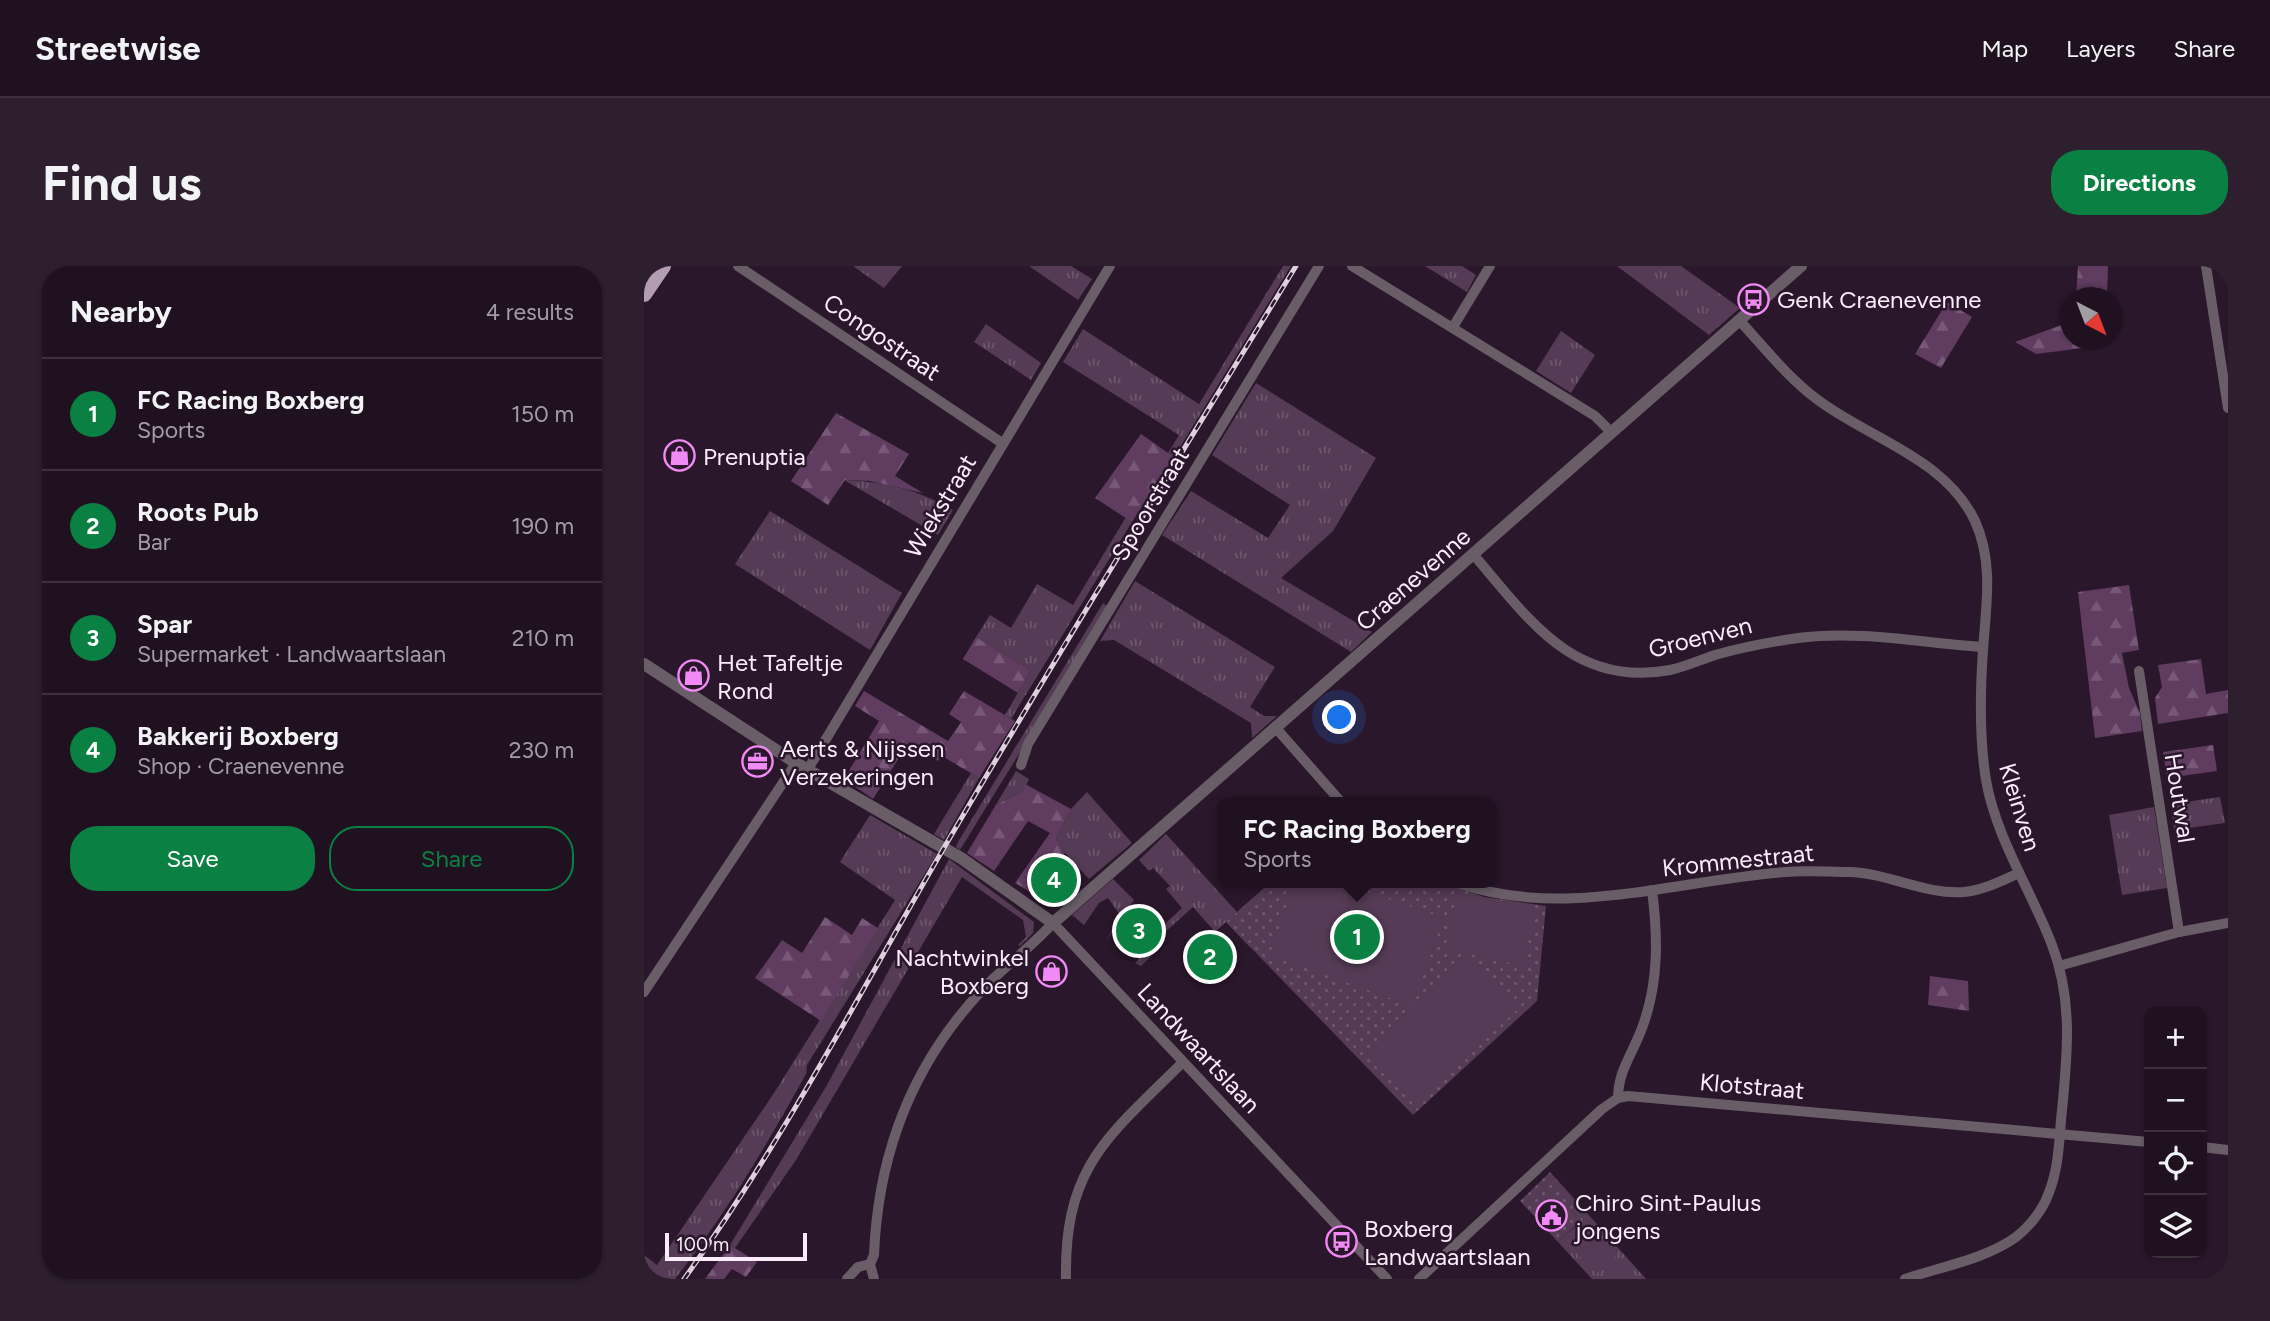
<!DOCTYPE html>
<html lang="en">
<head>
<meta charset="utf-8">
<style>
	:root { --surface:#201120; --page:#2d1f2d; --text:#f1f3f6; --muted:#a29da5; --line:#3d313e; --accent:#0b8043 }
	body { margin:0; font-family:Figtree,sans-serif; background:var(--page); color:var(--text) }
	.controls { position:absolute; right:21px; bottom:21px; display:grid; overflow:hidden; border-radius:14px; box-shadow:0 2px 5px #0004 }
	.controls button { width:63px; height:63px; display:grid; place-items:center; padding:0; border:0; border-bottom:2px solid var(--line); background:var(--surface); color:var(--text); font:35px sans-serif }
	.compass { position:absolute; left:1416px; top:21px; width:63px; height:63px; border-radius:50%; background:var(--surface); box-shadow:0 2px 5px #0004; rotate:138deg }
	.scale { position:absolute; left:21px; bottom:18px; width:142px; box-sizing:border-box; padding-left:7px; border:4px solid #faecf9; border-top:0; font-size:19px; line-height:24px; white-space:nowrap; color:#faecf9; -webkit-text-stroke:5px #2b172b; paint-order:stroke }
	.you { position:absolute; left:696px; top:452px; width:24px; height:24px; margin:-18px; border:5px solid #fff; border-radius:50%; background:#1a73e8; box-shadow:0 0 0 10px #1a73e833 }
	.badge { display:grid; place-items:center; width:46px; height:46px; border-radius:50%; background:var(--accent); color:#fff; font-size:23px; font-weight:700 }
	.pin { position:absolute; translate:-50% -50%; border:4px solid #fff; box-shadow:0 2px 7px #0006 }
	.popup { position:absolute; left:573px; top:531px; width:280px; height:91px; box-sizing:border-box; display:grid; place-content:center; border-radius:14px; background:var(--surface); filter:drop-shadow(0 2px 5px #0005); font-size:23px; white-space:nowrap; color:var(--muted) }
	.popup b { font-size:26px; color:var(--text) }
	.popup::after { content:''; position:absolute; left:50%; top:100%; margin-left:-14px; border:14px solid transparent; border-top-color:var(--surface) }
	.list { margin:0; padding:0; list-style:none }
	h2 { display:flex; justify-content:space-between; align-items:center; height:91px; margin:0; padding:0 28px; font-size:30px }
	h2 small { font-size:23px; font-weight:400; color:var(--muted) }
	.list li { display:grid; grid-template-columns:46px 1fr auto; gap:21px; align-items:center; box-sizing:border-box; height:112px; padding:0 28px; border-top:2px solid var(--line) }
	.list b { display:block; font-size:26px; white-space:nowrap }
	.list p { margin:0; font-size:23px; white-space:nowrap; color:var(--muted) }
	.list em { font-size:23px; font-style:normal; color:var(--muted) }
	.actions { display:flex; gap:14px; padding:21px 28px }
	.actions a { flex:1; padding:16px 0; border:2px solid var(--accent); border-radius:28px; text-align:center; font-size:24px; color:var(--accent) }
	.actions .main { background:var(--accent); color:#fff }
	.icon { flex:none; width:38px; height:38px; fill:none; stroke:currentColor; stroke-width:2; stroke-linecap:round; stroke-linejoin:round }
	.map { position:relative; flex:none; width:1584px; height:1013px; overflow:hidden; border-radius:28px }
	header { display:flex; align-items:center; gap:42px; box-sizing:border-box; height:98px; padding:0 35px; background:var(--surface); border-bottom:2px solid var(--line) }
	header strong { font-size:33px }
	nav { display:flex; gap:38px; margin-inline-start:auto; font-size:24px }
	.intro { display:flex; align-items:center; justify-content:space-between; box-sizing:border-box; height:168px; padding:0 42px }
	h1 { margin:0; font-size:49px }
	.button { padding:18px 32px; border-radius:28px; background:var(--accent); color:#fff; font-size:24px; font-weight:700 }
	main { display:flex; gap:42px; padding:0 42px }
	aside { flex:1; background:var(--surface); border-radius:28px; box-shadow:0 2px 5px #0004 }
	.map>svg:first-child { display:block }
	.grass { fill:url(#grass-tufts) }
	.forest { fill:url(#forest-firs) }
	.park { fill:url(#park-dots) }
	.pitch { fill:#553b55 }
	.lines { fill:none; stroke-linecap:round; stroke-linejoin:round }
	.minor { stroke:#695e68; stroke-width:10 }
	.tertiary { stroke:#695e68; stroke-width:12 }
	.primary { stroke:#b39db3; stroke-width:16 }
	.rail-casing { stroke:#dfd0de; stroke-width:5 }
	.rail { stroke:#2b172b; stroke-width:2.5; stroke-dasharray:8; stroke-linecap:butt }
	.labels { text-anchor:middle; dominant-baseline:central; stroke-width:5; stroke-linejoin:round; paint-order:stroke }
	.poi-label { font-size:24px; fill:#faecf9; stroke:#2b172b; text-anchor:start }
	.street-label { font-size:24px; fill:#faecf9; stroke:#2b172b }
</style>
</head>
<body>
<header>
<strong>Streetwise</strong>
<nav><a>Map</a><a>Layers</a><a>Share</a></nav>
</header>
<div class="intro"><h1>Find us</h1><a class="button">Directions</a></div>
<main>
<aside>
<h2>Nearby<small>4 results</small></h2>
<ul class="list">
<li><span class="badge">1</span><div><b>FC Racing Boxberg</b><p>Sports</p></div><em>150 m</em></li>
<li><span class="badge">2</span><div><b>Roots Pub</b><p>Bar</p></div><em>190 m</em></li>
<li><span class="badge">3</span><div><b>Spar</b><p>Supermarket · Landwaartslaan</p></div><em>210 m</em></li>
<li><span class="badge">4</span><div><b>Bakkerij Boxberg</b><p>Shop · Craenevenne</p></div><em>230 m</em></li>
</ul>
<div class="actions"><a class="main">Save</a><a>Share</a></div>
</aside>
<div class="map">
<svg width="1584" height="1013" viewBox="0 0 1584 1013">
	<defs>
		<pattern id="grass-tufts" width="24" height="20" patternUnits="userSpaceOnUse" patternTransform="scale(1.75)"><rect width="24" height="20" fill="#553b55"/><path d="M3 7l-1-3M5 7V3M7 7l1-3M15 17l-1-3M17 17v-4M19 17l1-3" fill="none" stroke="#6e586e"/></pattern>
		<pattern id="forest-firs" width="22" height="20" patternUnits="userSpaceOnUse" patternTransform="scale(1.75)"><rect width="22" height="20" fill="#5f3c60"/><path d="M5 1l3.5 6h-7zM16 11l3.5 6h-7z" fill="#775878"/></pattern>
		<pattern id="park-dots" width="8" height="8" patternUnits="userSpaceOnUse" patternTransform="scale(1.75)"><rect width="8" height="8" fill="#553b55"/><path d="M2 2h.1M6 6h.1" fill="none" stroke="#6e586e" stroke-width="1.8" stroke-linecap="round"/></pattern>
	</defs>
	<rect width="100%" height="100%" fill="#2b172b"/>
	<!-- grass -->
	<g class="grass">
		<polygon points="209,0 258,0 240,22"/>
		<polygon points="385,0 427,0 448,13 434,34"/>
		<polygon points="639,0 647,0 530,191 524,187 535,169 419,96 439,63 555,138"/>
		<polygon points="781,0 818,0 832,9 823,26"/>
		<polygon points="973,0 1037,0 1096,42 1065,69"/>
		<polygon points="342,58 397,97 387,114 330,76"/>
		<polygon points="917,65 951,89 927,127 892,105"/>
		<polygon points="612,117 732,192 689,265 637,312 728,366 707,386 518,269 547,225 624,272 646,239 568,189"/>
		<path d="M200 214C242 216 272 223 309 244L294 269Z"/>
		<polygon points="126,245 258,327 226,384 91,298"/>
		<polygon points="482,251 488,256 367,453 361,449 387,404 332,371 346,349 367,362 393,318 429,339"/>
		<polygon points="491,315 631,401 606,441 620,450 633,450 608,472 607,457 470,374 456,375"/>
		<polygon points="459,337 465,341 316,584 312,581 314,576"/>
		<polygon points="372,505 385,513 380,524 352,539 323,587"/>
		<polygon points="327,507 335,512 300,574 290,568"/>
		<polygon points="443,526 488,577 445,613 421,587 412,572 427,543"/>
		<polygon points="1576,531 1581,557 1530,564 1527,538"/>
		<polygon points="1510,541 1523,622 1478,629 1465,549"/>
		<path d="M226 549 293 588 163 799 162 808C123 879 81 949 31 1013H0V989L13 999 130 827 251 634 196 596Z"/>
		<polygon points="522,568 593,646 626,617 606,681 582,656 571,666 549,641 520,667 515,683 497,700 491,697 515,672 511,667 538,642 522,623 526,620 509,602 505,605 495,594"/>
		<polygon points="305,593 390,656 389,667 376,680 374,679 382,671 379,654 318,611 152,894 91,982 86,979 183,819"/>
		<polygon points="469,613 490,634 462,675 476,649 464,632 455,637 440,659 428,649"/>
		<polygon points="934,937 1002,1013 948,1013 914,976 937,955 927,944"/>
	</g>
	<!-- forest -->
	<g class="forest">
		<polygon points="1434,0 1464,0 1463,31 1432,31"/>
		<polygon points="1303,36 1328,51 1297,102 1271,88"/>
		<polygon points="1426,56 1426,74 1462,74 1462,79 1392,88 1371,76"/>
		<polygon points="192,147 265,188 251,210 279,227 226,215 201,214 184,239 147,215"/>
		<polygon points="497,168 530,191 488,256 451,232"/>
		<polygon points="1485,319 1495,384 1478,387 1485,422 1496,447 1498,465 1451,472 1434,326"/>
		<polygon points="332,371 387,404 374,427 319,393"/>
		<polygon points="1557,393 1562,428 1584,424 1584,447 1514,458 1511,432 1518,421 1514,399"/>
		<polygon points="220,425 304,475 317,456 305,448 320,425 371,455 335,512 298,490 294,495 265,476 229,533 200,513 235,455 211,440"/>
		<polygon points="1569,479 1573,505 1523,512 1519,486"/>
		<polygon points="381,518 427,543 412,572 421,587 391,629 371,617 406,567 384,555 350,605 323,587 352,539 380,524"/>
		<polygon points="181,651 208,669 218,652 234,662 177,755 111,712 138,674 158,687"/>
		<polygon points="1286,710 1324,715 1325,745 1284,739"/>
		<polygon points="86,979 113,996 102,1011 88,1003 80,1013 61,1013"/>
	</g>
	<!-- park -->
	<g class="park">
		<polygon points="626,617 800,617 840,631 902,640 893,735 769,849 582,656"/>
		<polygon points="906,906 934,937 927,944 937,954 914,976 876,935"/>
	</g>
	<!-- pitch -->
	<g class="pitch">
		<polygon points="652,617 697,617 800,652 768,740 626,689"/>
		<polygon points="814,626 892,642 879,700 801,682"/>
		<polygon points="826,689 875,742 772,837 723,787"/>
		<polygon points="946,960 973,989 952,1008 925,979"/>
	</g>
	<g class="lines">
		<!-- minor -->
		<g class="minor">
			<polyline points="94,0 358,177"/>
			<polyline points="708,0 951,150 967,166"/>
			<polyline points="1562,0 1584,142"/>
			<path d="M1095 54C1120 81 1144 112 1174 134 1226 173 1301 192 1331 255 1350 297 1342 340 1339 384 1336 427 1335 471 1342 514 1352 572 1387 624 1408 679 1430 736 1423 794 1417 854 1415 880 1414 905 1404 929 1398 945 1385 961 1372 971 1342 993 1296 1001 1261 1013"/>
			<polyline points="809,61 846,0"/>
			<path d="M829 288C884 352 929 422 1026 404 1041 401 1056 394 1071 389 1099 381 1126 376 1154 372 1214 364 1279 377 1339 381"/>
			<polyline points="1495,405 1535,666"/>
			<polyline points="631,461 697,536"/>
			<polyline points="377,499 384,478 675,0"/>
			<polyline points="164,503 466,0"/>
			<path d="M814 617C920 654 1033 614 1141 606 1162 604 1184 606 1205 606 1244 607 1281 629 1320 626 1340 624 1357 615 1375 607"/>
			<polyline points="1415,700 1535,666 1584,657"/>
			<polyline points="0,726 152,497"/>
			<path d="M974 832C974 805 989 787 998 762 1015 717 1014 671 1008 624"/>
			<polyline points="1558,881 1584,884"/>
			<polyline points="203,1013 214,1001 226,998"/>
			<path d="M230 1013 226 998 230 989C234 888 269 797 339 723 361 700 387 681 409 657L743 1013"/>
			<path d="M422 1013C420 899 465 870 539 796"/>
			<polyline points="775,1013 958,843 974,832 984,830 1505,876"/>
		</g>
		<!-- tertiary -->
		<polyline class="tertiary" points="0,398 152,497 317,592 409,657 1157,0"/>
		<!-- primary -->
		<polyline class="primary" points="0,28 19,0"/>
		<defs>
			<path id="rail" d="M40 1013C139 876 216 726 301 580 415 385 534 193 652 0"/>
		</defs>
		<!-- rail casing -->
		<use href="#rail" class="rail-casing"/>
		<!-- rail -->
		<use href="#rail" class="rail"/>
	</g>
	<!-- icons -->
	<defs>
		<symbol id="bus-ring" viewBox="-11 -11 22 22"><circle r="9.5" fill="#2b172b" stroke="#f18af4" stroke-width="1.5"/><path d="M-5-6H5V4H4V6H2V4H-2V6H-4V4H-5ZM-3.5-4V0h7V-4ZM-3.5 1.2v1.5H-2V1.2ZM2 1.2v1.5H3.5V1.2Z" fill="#f18af4"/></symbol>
		<symbol id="shop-ring" viewBox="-11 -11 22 22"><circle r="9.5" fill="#2b172b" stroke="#f18af4" stroke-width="1.5"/><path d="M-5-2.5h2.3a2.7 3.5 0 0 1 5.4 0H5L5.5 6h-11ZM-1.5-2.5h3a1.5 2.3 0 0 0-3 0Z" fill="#f18af4"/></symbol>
		<symbol id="office-ring" viewBox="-11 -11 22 22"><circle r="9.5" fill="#2b172b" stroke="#f18af4" stroke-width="1.5"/><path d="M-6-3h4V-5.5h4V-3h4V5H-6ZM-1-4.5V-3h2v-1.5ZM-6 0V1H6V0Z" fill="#f18af4"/></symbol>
		<symbol id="civic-ring" viewBox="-11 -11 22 22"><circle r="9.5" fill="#2b172b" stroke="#f18af4" stroke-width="1.5"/><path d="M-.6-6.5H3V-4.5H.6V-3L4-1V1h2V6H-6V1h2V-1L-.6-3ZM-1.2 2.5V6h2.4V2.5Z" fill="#f18af4"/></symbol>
	</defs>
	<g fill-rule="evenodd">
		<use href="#bus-ring" x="1092" y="16" width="35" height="35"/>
		<use href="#shop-ring" x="18" y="172" width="35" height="35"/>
		<use href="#shop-ring" x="32" y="392" width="35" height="35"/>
		<use href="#office-ring" x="96" y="478" width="35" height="35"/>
		<use href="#shop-ring" x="390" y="688" width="35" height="35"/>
		<use href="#civic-ring" x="890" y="932" width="35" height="35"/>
		<use href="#bus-ring" x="680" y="958" width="35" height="35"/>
	</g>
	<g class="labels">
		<!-- poi labels -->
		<g class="poi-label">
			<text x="1133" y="33">Genk Craenevenne</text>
			<text x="59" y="190">Prenuptia</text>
			<text x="73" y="396">Het Tafeltje<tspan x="73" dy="28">Rond</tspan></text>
			<text x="136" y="482">Aerts &amp; Nijssen<tspan x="136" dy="28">Verzekeringen</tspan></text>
			<text x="385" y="691" text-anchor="end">Nachtwinkel<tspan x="385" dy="28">Boxberg</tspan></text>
			<text x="931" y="936">Chiro Sint-Paulus<tspan x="931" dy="28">jongens</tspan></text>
			<text x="720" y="962">Boxberg<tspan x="720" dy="28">Landwaartslaan</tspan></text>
		</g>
		<!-- street labels -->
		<g class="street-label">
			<text transform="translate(238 71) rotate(34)">Congostraat</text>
			<text transform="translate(506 238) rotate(-59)">Spoorstraat</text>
			<text transform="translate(296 240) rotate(-59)">Wiekstraat</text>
			<text transform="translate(769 313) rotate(-41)">Craenevenne</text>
			<text transform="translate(1056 371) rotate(-14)">Groenven</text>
			<text transform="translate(1536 532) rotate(81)">Houtwal</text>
			<text transform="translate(1376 541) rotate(73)">Kleinven</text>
			<text transform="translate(1094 594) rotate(-6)">Krommestraat</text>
			<text transform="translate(555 782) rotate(47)">Landwaartslaan</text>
			<text transform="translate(1108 820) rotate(5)">Klotstraat</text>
		</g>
	</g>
</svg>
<div class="controls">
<button>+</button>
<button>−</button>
<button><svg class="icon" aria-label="locate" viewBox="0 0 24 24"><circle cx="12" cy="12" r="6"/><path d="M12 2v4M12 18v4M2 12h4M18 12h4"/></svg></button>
<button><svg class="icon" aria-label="layers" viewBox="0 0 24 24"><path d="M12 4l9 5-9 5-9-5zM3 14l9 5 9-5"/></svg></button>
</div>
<svg class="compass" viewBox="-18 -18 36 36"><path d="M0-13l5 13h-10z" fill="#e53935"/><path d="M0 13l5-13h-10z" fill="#a29da5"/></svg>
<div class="scale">100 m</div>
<div class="you"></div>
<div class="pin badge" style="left:713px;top:671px">1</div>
<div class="popup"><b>FC Racing Boxberg</b>Sports</div>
<div class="pin badge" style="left:566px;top:691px">2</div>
<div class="pin badge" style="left:495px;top:665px">3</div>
<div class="pin badge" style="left:410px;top:614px">4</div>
</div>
</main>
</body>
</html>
